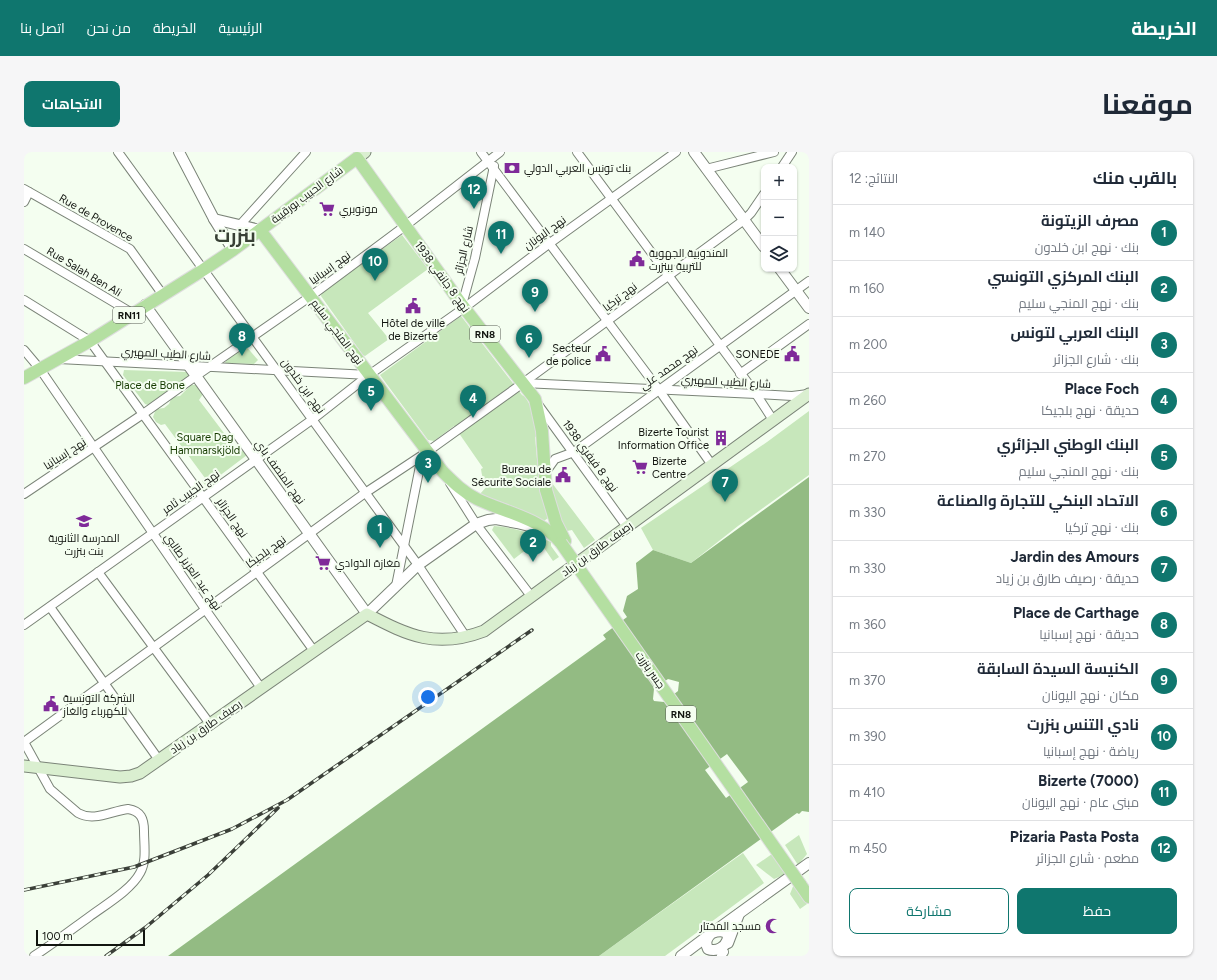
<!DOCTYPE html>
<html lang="ar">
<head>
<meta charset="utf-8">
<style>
	:root { --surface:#fff; --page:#f6f6f7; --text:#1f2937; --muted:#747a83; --line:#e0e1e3; --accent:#0f766e }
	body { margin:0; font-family:Figtree,Cairo,sans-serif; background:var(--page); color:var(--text); direction:rtl }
	.controls { position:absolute; right:12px; top:12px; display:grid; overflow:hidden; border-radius:8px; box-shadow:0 1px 3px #0004 }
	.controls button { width:36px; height:36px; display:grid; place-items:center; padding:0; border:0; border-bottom:1px solid var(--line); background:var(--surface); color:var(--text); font:20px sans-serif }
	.scale { position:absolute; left:12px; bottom:10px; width:109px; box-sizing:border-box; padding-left:4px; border:2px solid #121510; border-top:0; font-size:11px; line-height:14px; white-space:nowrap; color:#121510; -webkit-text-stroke:3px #f4fef0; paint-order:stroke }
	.you { position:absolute; left:404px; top:545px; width:14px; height:14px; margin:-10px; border:3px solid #fff; border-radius:50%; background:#1a73e8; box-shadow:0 0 0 6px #1a73e833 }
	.badge { display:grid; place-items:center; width:26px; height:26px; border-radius:50%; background:var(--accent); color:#fff; font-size:13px; font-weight:700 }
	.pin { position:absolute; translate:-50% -33px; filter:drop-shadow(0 1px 2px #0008) }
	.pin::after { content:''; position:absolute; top:21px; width:14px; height:12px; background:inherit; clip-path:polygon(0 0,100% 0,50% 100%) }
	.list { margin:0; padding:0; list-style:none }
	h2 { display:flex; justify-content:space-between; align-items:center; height:52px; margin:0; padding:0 16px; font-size:17px }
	h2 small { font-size:13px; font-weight:400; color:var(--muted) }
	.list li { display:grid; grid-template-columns:26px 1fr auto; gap:12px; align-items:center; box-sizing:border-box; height:56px; padding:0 16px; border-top:1px solid var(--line) }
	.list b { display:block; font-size:15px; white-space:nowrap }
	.list p { margin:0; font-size:13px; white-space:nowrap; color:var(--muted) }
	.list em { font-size:13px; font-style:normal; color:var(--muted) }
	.actions { display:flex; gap:8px; padding:12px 16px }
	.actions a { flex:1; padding:9px 0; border:1px solid var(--accent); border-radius:8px; text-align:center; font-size:14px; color:var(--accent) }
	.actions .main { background:var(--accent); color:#fff }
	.icon { flex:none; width:22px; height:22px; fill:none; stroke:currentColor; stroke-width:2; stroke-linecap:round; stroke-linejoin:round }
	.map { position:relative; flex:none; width:785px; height:804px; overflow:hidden; direction:ltr; border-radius:8px }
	header { display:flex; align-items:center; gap:24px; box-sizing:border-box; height:56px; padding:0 20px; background:var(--accent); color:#fff }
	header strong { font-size:19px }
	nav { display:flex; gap:22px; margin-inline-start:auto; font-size:14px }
	.intro { display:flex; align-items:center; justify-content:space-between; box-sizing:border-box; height:96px; padding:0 24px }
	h1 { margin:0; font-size:28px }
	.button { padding:10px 18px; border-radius:8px; background:var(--accent); color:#fff; font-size:14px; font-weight:700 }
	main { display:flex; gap:24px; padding:0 24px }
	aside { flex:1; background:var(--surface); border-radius:8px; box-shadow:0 1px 3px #0004 }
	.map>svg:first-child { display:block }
	.green { fill:#c7e7bb }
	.water { fill:#93bb83; fill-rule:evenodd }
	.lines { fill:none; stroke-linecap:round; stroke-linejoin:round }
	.minor-casing { stroke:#7b8478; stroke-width:10 }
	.tertiary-casing { stroke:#7b8478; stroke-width:12 }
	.secondary-casing { stroke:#7b8478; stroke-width:13 }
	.primary-casing { stroke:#dedede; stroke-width:14 }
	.minor { stroke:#fff; stroke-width:8 }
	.tertiary { stroke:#fff; stroke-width:10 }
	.secondary { stroke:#daefd0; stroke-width:11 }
	.primary { stroke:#b4dfa1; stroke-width:12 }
	.rail-casing { stroke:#3b4039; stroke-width:3.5 }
	.rail { stroke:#f4fef0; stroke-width:2; stroke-dasharray:6; stroke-linecap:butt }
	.primary-bridge-casing { stroke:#dedede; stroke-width:14; stroke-linecap:butt }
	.primary-bridge { stroke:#b4dfa1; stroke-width:12 }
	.labels { text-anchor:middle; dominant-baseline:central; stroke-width:4; stroke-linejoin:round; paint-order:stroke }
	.shield { fill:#f4fef0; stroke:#565b53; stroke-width:1 }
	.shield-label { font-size:10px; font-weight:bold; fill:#121510 }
	.poi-label { font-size:11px; fill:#121510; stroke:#f4fef0; text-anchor:start }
	.street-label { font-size:11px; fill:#121510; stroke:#f4fef0 }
	.park-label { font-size:11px; fill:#163b00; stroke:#f4fef0 }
	.town-label { font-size:19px; font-weight:bold; fill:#384035; stroke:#f4fef0 }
</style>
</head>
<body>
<header>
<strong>الخريطة</strong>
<nav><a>الرئيسية</a><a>الخريطة</a><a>من نحن</a><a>اتصل بنا</a></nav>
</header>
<div class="intro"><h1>موقعنا</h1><a class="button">الاتجاهات</a></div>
<main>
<aside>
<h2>بالقرب منك<small>النتائج: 12</small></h2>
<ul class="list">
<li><span class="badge">1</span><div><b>مصرف الزيتونة</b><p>بنك · نهج ابن خلدون</p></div><em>140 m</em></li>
<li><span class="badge">2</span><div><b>البنك المركزي التونسي</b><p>بنك · نهج المنجي سليم</p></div><em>160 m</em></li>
<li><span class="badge">3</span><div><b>البنك العربي لتونس</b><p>بنك · شارع الجزائر</p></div><em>200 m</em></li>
<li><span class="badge">4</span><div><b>Place Foch</b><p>حديقة · نهج بلجيكا</p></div><em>260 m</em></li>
<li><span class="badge">5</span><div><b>البنك الوطني الجزائري</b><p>بنك · نهج المنجي سليم</p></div><em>270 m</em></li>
<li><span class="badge">6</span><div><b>الاتحاد البنكي للتجارة والصناعة</b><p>بنك · نهج تركيا</p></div><em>330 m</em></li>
<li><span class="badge">7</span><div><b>Jardin des Amours</b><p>حديقة · رصيف طارق بن زياد</p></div><em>330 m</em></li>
<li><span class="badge">8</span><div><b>Place de Carthage</b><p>حديقة · نهج إسبانيا</p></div><em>360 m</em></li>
<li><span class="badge">9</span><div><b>الكنيسة السيدة السابقة</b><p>مكان · نهج اليونان</p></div><em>370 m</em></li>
<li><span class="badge">10</span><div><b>نادي التنس بنزرت</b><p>رياضة · نهج إسبانيا</p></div><em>390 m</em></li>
<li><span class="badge">11</span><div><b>Bizerte (7000)</b><p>مبنى عام · نهج اليونان</p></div><em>410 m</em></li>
<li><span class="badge">12</span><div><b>Pizaria Pasta Posta</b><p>مطعم · شارع الجزائر</p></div><em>450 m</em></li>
</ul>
<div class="actions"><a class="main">حفظ</a><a>مشاركة</a></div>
</aside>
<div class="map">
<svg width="785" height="804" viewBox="0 0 785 804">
	<rect width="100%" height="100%" fill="#f4fef0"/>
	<!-- green -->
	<g class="green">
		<polygon points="378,83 404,117 344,161 365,187 341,204 339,203 297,144 298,140"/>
		<path d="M437 164 498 243C504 246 504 253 509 256L513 284 511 285 516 340 524 366 520 369 493 356 456 342 464 333C459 329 458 324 457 317L459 316 430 274 410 289 404 288 356 223Z"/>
		<polygon points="221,193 234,208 230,212 201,211 206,201"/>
		<polygon points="100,218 163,220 165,224 124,253 121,252 99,223"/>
		<polygon points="167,233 173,233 178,238 179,242 175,248 215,301 220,298 223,303 182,334 178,329 181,326 141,272 137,273 132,270 129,265 132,257 140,256 145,252 148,245 156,244"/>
		<polygon points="785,259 785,323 714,374 667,411 629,398 617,376 743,290"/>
		<polygon points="528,331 571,388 560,396 548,378 543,379 533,359 525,333"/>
		<path d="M470 374C490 375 509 382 527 390V394L535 405 529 409 516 390 512 393 508 388 501 393 503 397 490 407 468 378Z"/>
		<polygon points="775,683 783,702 774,713 761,693"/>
		<polygon points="719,701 740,731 641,804 575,804"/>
		<polygon points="748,702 762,722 750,727 732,713"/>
		<polygon points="770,732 783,752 776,757 766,742"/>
	</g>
	<!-- water -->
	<path class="water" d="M785 325V660L778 659 775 662 773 661 575 804H144L582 487 579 483 603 465 599 459 603 444 614 437 612 411 629 398 667 411ZM644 527 655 530 654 539 640 550 630 549 629 547 630 537ZM703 602 724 630 702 646 681 618Z"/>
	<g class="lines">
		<defs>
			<g id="minor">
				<polyline points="94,0 394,413 442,485"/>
				<polyline points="457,0 635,238 688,313"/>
				<polyline points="553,0 732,242 749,268"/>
				<polyline points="758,15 768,0"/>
				<polyline points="682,17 750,0"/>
				<polyline points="0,37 106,97 139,143"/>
				<polyline points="0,50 5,40"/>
				<polyline points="216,73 282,0"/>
				<polyline points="0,97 108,161"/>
				<polyline points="0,148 66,189 290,499"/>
				<polyline points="438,153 451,106 470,14"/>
				<polyline points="0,198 16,217 181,457 237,536"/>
				<polyline points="35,207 345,223"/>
				<polyline points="716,222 785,172"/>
				<polyline points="499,231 732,242 768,244 784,242"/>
				<polyline points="513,251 603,375"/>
				<polyline points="521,321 531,307 550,300 785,129"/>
				<polyline points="426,331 452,372 507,444"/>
				<polyline points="0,342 119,262 172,224 287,144 381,74 476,0"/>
				<polyline points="74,420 186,572"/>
				<polyline points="372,434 398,304"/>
				<polyline points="26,455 135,608"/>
				<polyline points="0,473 289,267 345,223 440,156 526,91 652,0"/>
				<path d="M10 804C29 792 47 778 65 765 81 753 107 738 116 721 123 709 120 693 120 679 120 667 117 659 104 657 87 659 70 670 54 661L26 637 0 590 341 341 403 300 499 231 720 68 727 61 740 42"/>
				<polyline points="697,804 700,800"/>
			</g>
			<g id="tertiary">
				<polyline points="155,0 190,67 209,98"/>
				<polyline points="670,0 740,95"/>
				<polyline points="190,67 236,78"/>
				<polyline points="756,117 785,156"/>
				<polyline points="121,153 343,462 394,413 452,372 464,368 472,367 493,371 513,376"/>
				<path d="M688 781C715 772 703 804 684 797 681 791 682 786 688 781L785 711"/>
				<polyline points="704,791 715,762"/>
				<polyline points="657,804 685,783"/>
			</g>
			<g id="secondary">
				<polyline points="333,6 341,0"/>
				<path d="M0 614 96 625 107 624 116 621 343 462C385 484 413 497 460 479L785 242"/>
			</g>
			<g id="primary">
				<path d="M236 78 419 320C430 331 439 340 453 347 480 360 518 367 537 391"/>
				<polyline points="0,226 66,189 179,118 209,98 333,6 438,153 511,247 518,279 522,338 532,371 541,389"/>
				<polyline points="776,732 785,745"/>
			</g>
		</defs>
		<!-- minor casing -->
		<use href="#minor" class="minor-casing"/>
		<!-- tertiary casing -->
		<use href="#tertiary" class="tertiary-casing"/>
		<!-- secondary casing -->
		<use href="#secondary" class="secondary-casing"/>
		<!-- primary casing -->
		<use href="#primary" class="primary-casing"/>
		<!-- minor -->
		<use href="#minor" class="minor"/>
		<!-- tertiary -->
		<use href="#tertiary" class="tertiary"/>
		<!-- secondary -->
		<use href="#secondary" class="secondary"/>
		<!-- primary -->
		<use href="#primary" class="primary"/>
		<defs>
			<g id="rail">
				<polyline points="0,738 110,715 208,677 263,648 508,478"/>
				<polyline points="82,804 122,775 184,723 254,656"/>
			</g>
		</defs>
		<!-- rail casing -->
		<use href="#rail" class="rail-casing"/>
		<!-- rail -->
		<use href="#rail" class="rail"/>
		<defs>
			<polyline id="primary-bridge" points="537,391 776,732"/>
		</defs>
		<!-- primary-bridge casing -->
		<use href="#primary-bridge" class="primary-bridge-casing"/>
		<!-- primary-bridge -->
		<use href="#primary-bridge" class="primary-bridge"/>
	</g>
	<!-- icons -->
	<defs>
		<symbol id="bank-bare" viewBox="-9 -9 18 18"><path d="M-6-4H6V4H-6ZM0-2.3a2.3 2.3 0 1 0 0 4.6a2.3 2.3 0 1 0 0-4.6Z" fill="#7f2a99" stroke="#f4fef0" stroke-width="2.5" paint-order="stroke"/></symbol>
		<symbol id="supermarket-bare" viewBox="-9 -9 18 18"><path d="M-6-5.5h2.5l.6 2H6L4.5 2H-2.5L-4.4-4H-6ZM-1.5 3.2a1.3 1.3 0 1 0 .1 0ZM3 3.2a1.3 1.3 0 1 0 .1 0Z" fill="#7f2a99" stroke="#f4fef0" stroke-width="2.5" paint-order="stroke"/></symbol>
		<symbol id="civic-bare" viewBox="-9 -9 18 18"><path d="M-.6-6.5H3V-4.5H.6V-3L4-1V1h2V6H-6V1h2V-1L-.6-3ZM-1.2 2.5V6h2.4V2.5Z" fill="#7f2a99" stroke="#f4fef0" stroke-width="2.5" paint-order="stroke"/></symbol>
		<symbol id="building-bare" viewBox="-9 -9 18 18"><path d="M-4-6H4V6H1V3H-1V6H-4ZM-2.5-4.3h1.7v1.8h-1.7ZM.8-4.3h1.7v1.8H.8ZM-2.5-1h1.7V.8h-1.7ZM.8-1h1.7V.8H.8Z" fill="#7f2a99" stroke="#f4fef0" stroke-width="2.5" paint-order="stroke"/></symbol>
		<symbol id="school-bare" viewBox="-9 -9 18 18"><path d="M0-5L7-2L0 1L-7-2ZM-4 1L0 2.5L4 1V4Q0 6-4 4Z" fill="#7f2a99" stroke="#f4fef0" stroke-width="2.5" paint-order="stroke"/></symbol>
		<symbol id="mosque-bare" viewBox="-9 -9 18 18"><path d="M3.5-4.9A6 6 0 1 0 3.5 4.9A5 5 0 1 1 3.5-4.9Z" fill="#7f2a99" stroke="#f4fef0" stroke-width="2.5" paint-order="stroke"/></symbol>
	</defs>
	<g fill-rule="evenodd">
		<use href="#bank-bare" x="477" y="5" width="22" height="22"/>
		<use href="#supermarket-bare" x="292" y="46" width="22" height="22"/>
		<use href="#civic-bare" x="602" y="96" width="22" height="22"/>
		<use href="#civic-bare" x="378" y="143" width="22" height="22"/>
		<use href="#civic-bare" x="568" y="191" width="22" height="22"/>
		<use href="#civic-bare" x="757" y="191" width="22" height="22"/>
		<use href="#building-bare" x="686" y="275" width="22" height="22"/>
		<use href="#supermarket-bare" x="605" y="304" width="22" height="22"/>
		<use href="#civic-bare" x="528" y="312" width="22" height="22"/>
		<use href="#school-bare" x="49" y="358" width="22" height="22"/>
		<use href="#supermarket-bare" x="288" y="400" width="22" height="22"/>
		<use href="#civic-bare" x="16" y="541" width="22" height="22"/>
		<use href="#mosque-bare" x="738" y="763" width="22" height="22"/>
	</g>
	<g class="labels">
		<!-- shield labels -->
		<g class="shield">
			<rect x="89" y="155" width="32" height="16" rx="3"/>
			<rect x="446" y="174" width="30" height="16" rx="3"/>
			<rect x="642" y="554" width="30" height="16" rx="3"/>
		</g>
		<g class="shield-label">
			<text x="105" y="163">RN11</text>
			<text x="461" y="182">RN8</text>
			<text x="657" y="562">RN8</text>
		</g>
		<!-- poi labels -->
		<g class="poi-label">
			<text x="500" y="16">بنك تونس العربي الدولي</text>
			<text x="315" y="57">مونوبري</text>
			<text x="625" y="101">المندوبية الجهوية<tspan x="625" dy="13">للتربية ببنزرت</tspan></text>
			<text x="389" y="171" text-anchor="middle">Hôtel de ville<tspan x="389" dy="13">de Bizerte</tspan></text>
			<text x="567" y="196" text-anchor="end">Secteur<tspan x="567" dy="13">de police</tspan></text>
			<text x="756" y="202" text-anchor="end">SONEDE</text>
			<text x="685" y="280" text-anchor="end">Bizerte Tourist<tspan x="685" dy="13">Information Office</tspan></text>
			<text x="628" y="309">Bizerte<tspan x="628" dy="13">Centre</tspan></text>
			<text x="527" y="317" text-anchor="end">Bureau de<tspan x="527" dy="13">Sécurite Sociale</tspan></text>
			<text x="60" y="386" text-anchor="middle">المدرسة الثانوية<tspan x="60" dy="13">بنت بنزرت</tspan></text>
			<text x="311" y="411">مغازة الذوادي</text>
			<text x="39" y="546">الشركة التونسية<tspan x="39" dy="13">للكهرباء والغاز</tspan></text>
			<text x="737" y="774" text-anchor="end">مسجد المختار</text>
		</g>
		<!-- street labels -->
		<g class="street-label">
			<text transform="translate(283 43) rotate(-37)">شارع الحبيب بورقيبة</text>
			<text transform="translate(72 66) rotate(30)">Rue de Provence</text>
			<text transform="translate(521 81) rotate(-36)">نهج اليونان</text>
			<text transform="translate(440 98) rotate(-77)">شارع الجزائر</text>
			<text transform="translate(306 116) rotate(-36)">نهج إسبانيا</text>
			<text transform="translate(60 120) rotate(31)">Rue Salah Ben Ali</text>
			<text transform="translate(418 125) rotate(54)">نهج 8 جانفي 1938</text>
			<text transform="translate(596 145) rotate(-37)">نهج تركيا</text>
			<text transform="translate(313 180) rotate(53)">نهج المنجي سليم</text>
			<text transform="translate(142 202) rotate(3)">شارع الطيب المهيري</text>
			<text transform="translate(645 216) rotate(-35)">نهج محمد علي</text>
			<text transform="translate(702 230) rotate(3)">شارع الطيب المهيري</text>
			<text transform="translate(279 234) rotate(54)">نهج ابن خلدون</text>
			<text transform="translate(41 302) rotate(-33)">نهج إسبانيا</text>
			<text transform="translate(566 304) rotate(54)">نهج 8 فيفري 1938</text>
			<text transform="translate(256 320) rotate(54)">نهج المنصف باي</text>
			<text transform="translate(167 340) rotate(-35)">نهج الحبيب ثامر</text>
			<text transform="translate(208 366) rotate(55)">نهج الجزائر</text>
			<text transform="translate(573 397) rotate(-36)">رصيف طارق بن زياد</text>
			<text transform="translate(242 400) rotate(-36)">نهج بلجيكا</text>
			<text transform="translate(169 420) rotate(55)">نهج عبد العزيز طالبي</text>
			<text transform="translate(626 518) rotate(55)">جسر بنزرت</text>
			<text transform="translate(182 575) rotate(-35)">رصيف طارق بن زياد</text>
		</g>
		<!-- park labels -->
		<g class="park-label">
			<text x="126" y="233">Place de Bone</text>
			<text x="181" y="285">Square Dag<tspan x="181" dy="13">Hammarskjöld</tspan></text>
		</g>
		<!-- town labels -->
		<g class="town-label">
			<text x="211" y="83">بنزرت</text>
		</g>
	</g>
</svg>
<div class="controls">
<button>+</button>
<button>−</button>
<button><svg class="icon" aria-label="layers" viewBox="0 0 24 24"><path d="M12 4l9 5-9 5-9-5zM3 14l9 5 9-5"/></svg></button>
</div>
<div class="scale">100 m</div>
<div class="you"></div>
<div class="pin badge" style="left:356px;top:396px">1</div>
<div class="pin badge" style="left:509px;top:410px">2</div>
<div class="pin badge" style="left:404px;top:331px">3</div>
<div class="pin badge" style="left:449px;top:266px">4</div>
<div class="pin badge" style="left:347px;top:259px">5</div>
<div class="pin badge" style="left:505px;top:206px">6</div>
<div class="pin badge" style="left:701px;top:350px">7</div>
<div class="pin badge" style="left:218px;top:204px">8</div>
<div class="pin badge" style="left:511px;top:160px">9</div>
<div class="pin badge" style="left:351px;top:129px">10</div>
<div class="pin badge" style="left:477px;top:102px">11</div>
<div class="pin badge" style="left:450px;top:57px">12</div>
</div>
</main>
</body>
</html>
